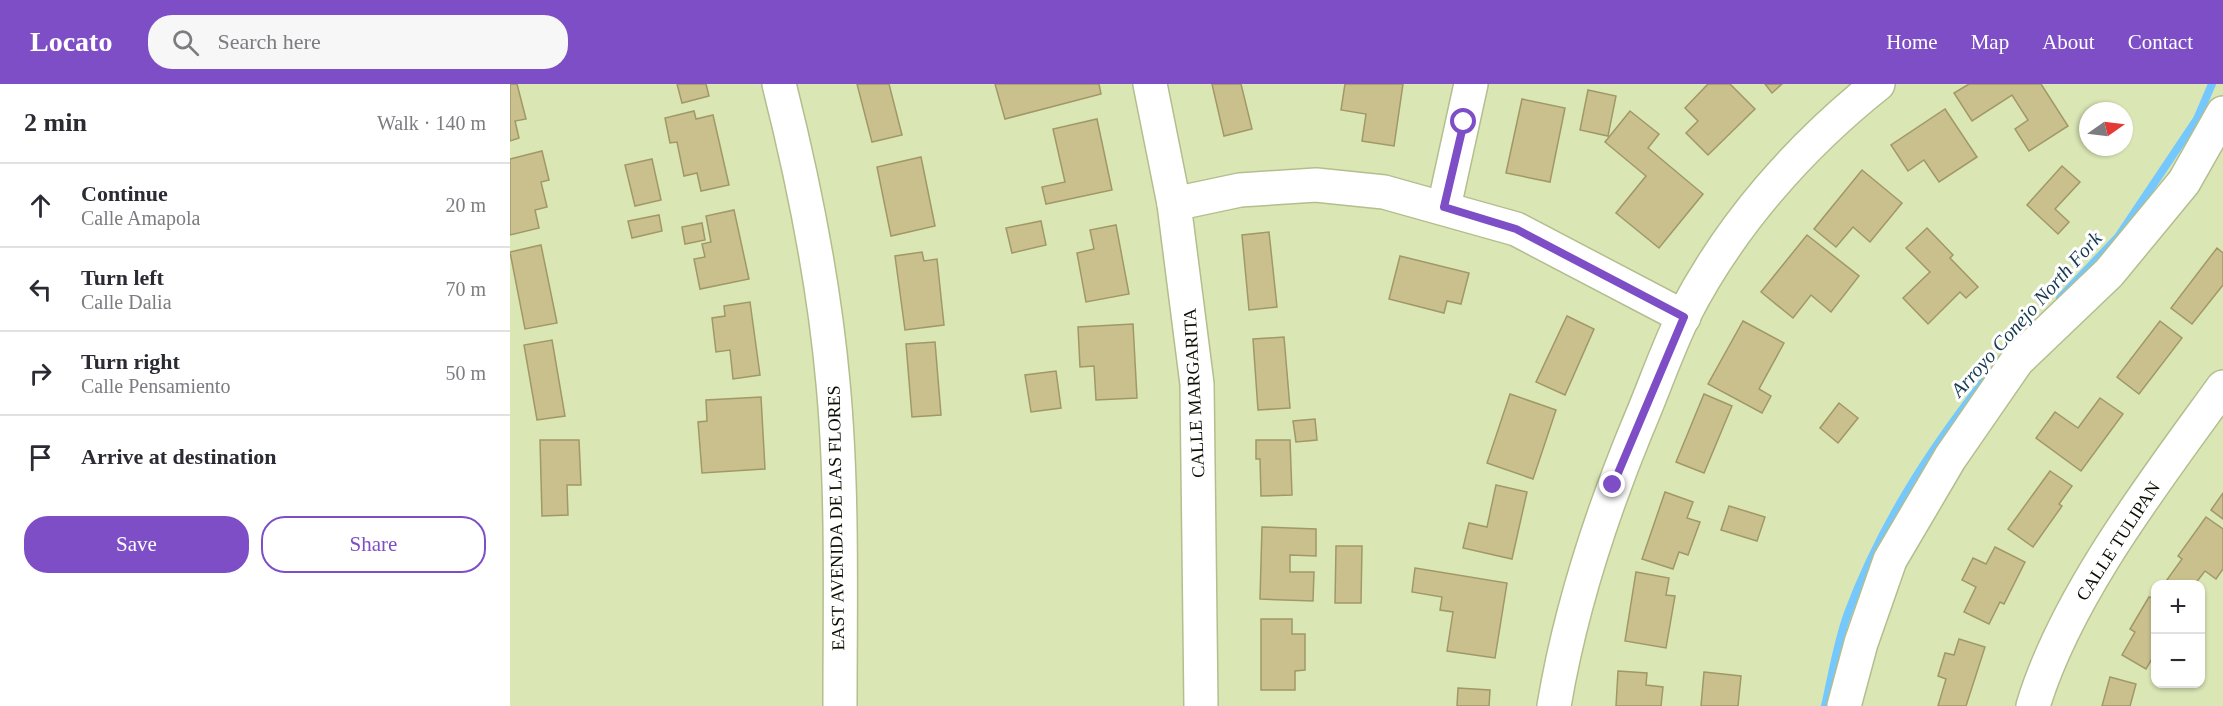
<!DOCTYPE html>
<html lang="en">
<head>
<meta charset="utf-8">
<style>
	:root { --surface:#fff; --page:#f7f7f7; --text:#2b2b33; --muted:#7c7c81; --line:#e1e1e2; --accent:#7e4ec6 }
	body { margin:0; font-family:Georgia,serif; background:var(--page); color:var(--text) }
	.controls { position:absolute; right:18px; bottom:18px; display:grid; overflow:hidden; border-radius:12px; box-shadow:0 2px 4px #0004 }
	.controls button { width:54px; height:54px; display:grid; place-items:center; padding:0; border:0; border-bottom:2px solid var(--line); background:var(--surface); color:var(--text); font:30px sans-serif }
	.compass { position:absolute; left:1569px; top:18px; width:54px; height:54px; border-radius:50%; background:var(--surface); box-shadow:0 2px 4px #0004; rotate:76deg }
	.stop { position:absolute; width:18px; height:18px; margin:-14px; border:4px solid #7e4ec6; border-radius:50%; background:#fff }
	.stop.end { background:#7e4ec6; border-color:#fff; box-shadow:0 2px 6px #0008 }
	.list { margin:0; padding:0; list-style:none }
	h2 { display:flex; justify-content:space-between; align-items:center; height:78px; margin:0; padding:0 24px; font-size:26px }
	h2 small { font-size:20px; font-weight:400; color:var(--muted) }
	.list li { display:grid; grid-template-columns:39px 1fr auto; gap:18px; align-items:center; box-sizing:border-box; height:84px; padding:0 24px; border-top:2px solid var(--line) }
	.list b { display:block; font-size:22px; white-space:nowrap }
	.list p { margin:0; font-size:20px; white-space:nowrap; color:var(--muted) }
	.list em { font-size:20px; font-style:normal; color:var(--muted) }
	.actions { display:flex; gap:12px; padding:18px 24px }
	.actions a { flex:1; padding:14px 0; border:2px solid var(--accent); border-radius:24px; text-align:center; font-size:21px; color:var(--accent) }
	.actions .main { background:var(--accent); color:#fff }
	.icon { flex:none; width:33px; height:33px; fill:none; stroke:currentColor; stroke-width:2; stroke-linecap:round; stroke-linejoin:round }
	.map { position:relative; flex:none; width:1713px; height:622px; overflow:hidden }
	header { display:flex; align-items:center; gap:36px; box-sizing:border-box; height:84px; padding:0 30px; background:var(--accent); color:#fff }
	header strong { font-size:28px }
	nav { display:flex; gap:33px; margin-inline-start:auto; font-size:21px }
	.search { width:420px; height:54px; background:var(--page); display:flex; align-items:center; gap:15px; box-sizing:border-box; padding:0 21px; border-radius:24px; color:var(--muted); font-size:22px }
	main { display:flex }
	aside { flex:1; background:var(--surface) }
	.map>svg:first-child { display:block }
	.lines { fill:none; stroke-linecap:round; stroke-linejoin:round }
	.stream { stroke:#74c8fe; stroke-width:8 }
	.building { fill:#c9c08e; stroke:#a19867; stroke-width:1.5 }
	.minor-casing { stroke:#b3be8e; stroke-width:36 }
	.minor { stroke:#fff; stroke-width:33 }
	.route { stroke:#7e4ec6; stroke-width:8 }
	.labels { text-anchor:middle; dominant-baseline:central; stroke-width:6; stroke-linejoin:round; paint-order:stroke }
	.street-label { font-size:18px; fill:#0b0f01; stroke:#fff }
	.water-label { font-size:20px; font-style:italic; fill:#15394f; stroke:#fff }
</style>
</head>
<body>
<header>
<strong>Locato</strong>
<div class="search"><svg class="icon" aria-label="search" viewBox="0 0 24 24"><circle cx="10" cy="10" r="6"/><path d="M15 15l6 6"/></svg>Search here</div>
<nav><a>Home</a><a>Map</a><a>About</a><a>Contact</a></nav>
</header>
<main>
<aside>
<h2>2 min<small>Walk · 140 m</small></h2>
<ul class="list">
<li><svg class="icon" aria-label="ahead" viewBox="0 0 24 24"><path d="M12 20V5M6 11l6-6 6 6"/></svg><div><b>Continue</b><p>Calle Amapola</p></div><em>20 m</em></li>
<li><svg class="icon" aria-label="left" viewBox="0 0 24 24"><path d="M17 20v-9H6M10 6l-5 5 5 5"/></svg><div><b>Turn left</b><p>Calle Dalia</p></div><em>70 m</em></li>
<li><svg class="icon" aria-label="right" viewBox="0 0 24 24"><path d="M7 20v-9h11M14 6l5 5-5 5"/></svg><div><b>Turn right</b><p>Calle Pensamiento</p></div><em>50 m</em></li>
<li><svg class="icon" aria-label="arrive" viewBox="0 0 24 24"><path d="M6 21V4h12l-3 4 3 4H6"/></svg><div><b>Arrive at destination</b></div></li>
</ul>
<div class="actions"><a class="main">Save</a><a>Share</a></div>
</aside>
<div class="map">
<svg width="1713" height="622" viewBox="0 0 1713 622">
	<rect width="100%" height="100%" fill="#dae6b4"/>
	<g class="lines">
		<!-- stream -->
		<g class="stream">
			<polyline points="1550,214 1608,153 1687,35 1702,0"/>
			<path d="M1315 622C1322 592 1327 559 1338 529 1370 443 1417 370 1473 298"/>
		</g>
	</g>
	<!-- building -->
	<g class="building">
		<polygon points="0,0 7,0 16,35 5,37 9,54 0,57"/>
		<polygon points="167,0 196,0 199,12 172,19"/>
		<polygon points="347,0 379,0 392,51 362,58"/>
		<polygon points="485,0 589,0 591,10 495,35"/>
		<polygon points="702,0 731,0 742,45 714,52"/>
		<polygon points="835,0 893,0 884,62 852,57 856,30 831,26"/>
		<polygon points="1198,0 1220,0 1245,25 1198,71 1176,49 1188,37 1175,24"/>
		<polygon points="1255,0 1272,0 1262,9"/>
		<polygon points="1459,0 1531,0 1558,42 1519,67 1505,45 1518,36 1502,11 1462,37 1444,9"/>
		<polygon points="1078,6 1106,12 1098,52 1070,46"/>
		<polygon points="1012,15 1055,24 1040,98 996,89"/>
		<polygon points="1435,25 1467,73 1429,98 1414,76 1398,87 1381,61"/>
		<polygon points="184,27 186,35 203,31 219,101 191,107 187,89 174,92 167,58 160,59 155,34"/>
		<polygon points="1120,27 1149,50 1138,64 1193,110 1149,164 1106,129 1136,92 1095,58"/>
		<polygon points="587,35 602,106 536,120 532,103 555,98 543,45"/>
		<polygon points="32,67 39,96 31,98 37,123 25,126 29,144 0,151 0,75"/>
		<polygon points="411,73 425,142 381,152 367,83"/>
		<polygon points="142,75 151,116 125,122 115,81"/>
		<polygon points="1552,82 1570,98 1545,125 1559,138 1548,150 1517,121"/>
		<polygon points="1352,86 1392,119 1360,158 1343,143 1326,163 1304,145"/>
		<polygon points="224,126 239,195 190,205 184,175 195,173 192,160 201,158 196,132"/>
		<polygon points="149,131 152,147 122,154 118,137"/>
		<polygon points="531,137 536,161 502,169 496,144"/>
		<polygon points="192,139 195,156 175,160 172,143"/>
		<polygon points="606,141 619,210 576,218 567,169 584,165 580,146"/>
		<polygon points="1417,144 1443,171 1440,174 1468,203 1456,214 1450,208 1418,240 1393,214 1420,188 1396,164"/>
		<polygon points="759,148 767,223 739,226 732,151"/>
		<polygon points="1297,151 1349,192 1321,228 1301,211 1283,234 1251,208"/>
		<polygon points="31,161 47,239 15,245 0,168"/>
		<polygon points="1707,164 1713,169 1713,201 1682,240 1661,224"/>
		<polygon points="412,168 414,177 427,175 434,241 395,246 385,172"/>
		<polygon points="890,172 959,189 951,220 937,217 934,229 879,215"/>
		<polygon points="240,218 250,291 223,295 220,266 206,268 202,234 215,232 214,222"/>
		<polygon points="1057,232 1084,245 1055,311 1026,298"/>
		<polygon points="1233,237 1274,259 1249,305 1261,312 1252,329 1198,300"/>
		<polygon points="1650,237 1672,254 1629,310 1607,293"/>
		<polygon points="623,240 627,314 586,316 584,282 570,283 568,243"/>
		<polygon points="774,253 780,324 748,326 743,255"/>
		<polygon points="42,256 55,332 27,336 14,261"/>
		<polygon points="425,258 431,331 402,333 396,260"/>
		<polygon points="546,287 551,324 521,328 515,291"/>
		<polygon points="1000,310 1046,326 1023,395 977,379"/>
		<polygon points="1194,310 1222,322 1194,389 1166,378"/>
		<polygon points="251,313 255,385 192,389 188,338 197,337 196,316"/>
		<polygon points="1590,314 1613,330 1571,387 1526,354 1545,328 1568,344"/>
		<polygon points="1329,319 1348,334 1328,359 1310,344"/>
		<polygon points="805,335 807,356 786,358 783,337"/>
		<polygon points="30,356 69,356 71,401 57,401 58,431 32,432"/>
		<polygon points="746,356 780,356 782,411 751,412 750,375 746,375"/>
		<polygon points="1540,387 1562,402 1549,420 1552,422 1523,463 1498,445"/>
		<polygon points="986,401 1017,408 1002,475 953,464 959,439 977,443"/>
		<polygon points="1155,408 1183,418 1177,434 1190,438 1178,471 1169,468 1163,485 1132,475"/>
		<polygon points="1713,409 1713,435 1701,426"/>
		<polygon points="1219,422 1255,433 1247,457 1211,446"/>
		<polygon points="1696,433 1713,445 1713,485 1706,495 1695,487 1685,500 1654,500 1672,475 1668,472"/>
		<polygon points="752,443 806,445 806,472 780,471 780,488 804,488 803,517 750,515"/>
		<polygon points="826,462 852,462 851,519 825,519"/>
		<polygon points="1485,463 1515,478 1494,520 1490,518 1479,540 1454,528 1466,503 1452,496 1463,474 1476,480"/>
		<polygon points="905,484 997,499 985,574 937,567 943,528 930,526 932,513 902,508"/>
		<polygon points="1126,488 1159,494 1156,511 1165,512 1156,564 1115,557"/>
		<polygon points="1639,513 1646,515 1646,568 1636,585 1612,571 1625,548 1620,545"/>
		<polygon points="751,535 782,535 782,550 795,550 795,586 785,587 785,606 751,606"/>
		<polygon points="1449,555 1475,563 1456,622 1428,622 1436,595 1428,592 1435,569 1444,571"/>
		<polygon points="1108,587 1137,589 1136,601 1153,603 1151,622 1106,622"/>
		<polygon points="1194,588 1231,592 1228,622 1191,622"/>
		<polygon points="1600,593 1626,600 1620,622 1592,622"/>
		<polygon points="948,604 980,606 979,622 947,622"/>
	</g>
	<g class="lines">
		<defs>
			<g id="minor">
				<path d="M269 0C294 99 314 198 323 299 333 406 330 515 330 622"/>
				<polyline points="640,0 664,120 687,300 691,622"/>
				<polyline points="664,120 730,106 806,101 874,108 1006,145 1174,233"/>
				<polyline points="934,123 961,0"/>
				<path d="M1044 622C1060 526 1090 434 1127 344 1143 307 1156 268 1174 231 1220 141 1290 62 1368 0"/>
				<polyline points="1334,622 1351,559 1380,476 1440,374 1507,277 1599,189 1674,98 1713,29"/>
				<path d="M1523 622C1556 512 1645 397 1713 303"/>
			</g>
		</defs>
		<!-- minor casing -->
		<use href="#minor" class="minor-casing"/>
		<!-- minor -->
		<use href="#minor" class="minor"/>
	</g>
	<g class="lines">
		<!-- route -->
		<polyline class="route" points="954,38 934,123 1006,145 1174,233 1103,401"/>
	</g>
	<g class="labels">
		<!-- street labels -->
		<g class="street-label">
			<text transform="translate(684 309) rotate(-93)">CALLE MARGARITA</text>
			<text transform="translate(326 434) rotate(-91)">EAST AVENIDA DE LAS FLORES</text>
			<text transform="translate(1608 457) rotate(-57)">CALLE TULIPAN</text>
		</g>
		<!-- water labels -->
		<g class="water-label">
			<text transform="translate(1516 230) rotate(-48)">Arroyo Conejo North Fork</text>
		</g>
	</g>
</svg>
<div class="controls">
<button>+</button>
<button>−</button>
</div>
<svg class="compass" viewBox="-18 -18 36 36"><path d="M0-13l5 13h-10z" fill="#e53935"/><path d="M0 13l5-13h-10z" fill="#7c7c81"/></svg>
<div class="stop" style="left:954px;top:38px"></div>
<div class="stop end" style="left:1103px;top:401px"></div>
</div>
</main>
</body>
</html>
